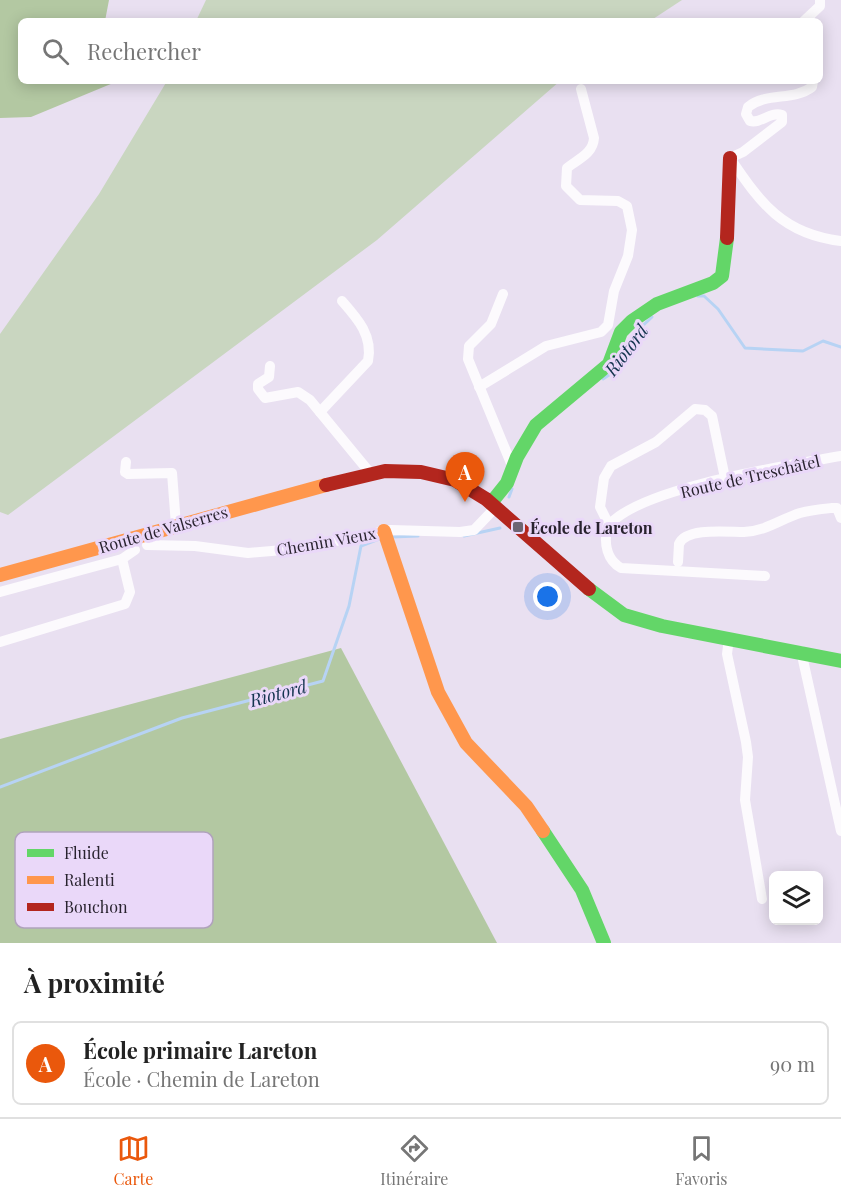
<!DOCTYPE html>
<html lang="fr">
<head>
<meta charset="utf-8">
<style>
	:root { --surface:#fff; --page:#f6f6f6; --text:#222; --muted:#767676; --line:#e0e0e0; --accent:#ea580c }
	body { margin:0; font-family:"Playfair Display",serif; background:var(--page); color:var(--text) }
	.controls { position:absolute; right:18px; bottom:18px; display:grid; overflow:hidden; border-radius:9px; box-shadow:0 3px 15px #0003 }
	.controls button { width:54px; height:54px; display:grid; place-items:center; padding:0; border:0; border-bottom:2px solid var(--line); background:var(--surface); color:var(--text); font:30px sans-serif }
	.you { position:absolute; left:548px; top:597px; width:21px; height:21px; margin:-15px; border:4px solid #fff; border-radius:50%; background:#1a73e8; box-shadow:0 0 0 9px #1a73e833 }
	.badge { display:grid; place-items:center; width:39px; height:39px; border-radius:50%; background:var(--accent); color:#fff; font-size:20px; font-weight:700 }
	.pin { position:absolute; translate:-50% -50px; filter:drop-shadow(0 2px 3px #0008) }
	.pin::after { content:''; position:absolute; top:32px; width:21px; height:18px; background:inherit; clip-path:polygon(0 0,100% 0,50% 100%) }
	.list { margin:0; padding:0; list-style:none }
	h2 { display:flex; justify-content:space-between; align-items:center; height:78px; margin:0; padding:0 24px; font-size:26px }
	h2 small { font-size:20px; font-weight:400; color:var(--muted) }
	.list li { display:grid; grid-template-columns:39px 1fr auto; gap:18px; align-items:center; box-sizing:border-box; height:84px; margin:0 12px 12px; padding:0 12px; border:2px solid var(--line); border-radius:9px }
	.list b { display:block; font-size:22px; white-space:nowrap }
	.list p { margin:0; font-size:20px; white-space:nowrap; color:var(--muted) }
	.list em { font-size:20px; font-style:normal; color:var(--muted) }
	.icon { flex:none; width:33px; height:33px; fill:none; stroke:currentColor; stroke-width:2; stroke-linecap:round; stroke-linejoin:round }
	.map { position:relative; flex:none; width:841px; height:943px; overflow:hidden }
	.search { position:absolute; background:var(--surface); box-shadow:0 3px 15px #0003; left:18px; right:18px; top:18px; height:66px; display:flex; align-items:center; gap:15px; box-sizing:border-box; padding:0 21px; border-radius:9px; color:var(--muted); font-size:22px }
	.sheet { height:174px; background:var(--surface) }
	nav { display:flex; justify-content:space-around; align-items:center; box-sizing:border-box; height:84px; border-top:2px solid var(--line); background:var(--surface); font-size:16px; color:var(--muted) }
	nav a { display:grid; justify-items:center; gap:3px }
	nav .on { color:var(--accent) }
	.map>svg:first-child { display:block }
	.green { fill:#c9d6c0 }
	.forest { fill:#b3c8a2 }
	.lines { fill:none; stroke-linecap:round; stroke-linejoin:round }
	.stream { stroke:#b7d3f4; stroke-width:3 }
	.street { stroke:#fcfafd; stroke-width:10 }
	.fast { stroke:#63d668; stroke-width:14 }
	.slow { stroke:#ff974d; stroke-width:14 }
	.jam { stroke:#b3261e; stroke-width:14 }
	.poi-dot { fill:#6c6573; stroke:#ead8f9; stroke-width:2 }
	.labels { text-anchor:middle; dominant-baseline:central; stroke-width:6; stroke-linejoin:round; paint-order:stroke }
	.street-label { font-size:16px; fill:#29232f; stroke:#ead8f9 }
	.poi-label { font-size:16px; font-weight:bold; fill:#29232f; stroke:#ead8f9; text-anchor:start }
	.water-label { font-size:18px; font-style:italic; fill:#14344f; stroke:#ead8f9 }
	.key { fill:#ead8f9; stroke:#b0a2bc; stroke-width:1.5 }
	.key-label { font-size:16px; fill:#29232f }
</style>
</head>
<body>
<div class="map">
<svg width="841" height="943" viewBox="0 0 841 943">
	<rect width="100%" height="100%" fill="#e9e0f1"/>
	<!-- green -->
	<g class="green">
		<polygon points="206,0 682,0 650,21 196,21"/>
		<polygon points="167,81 560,81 377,240 8,515 0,512 0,334 99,194"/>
	</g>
	<!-- forest -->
	<g class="forest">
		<polygon points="0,0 109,0 105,21 21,21 21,81 118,81 31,117 0,118"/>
		<polygon points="341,648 497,943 0,943 0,739"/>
	</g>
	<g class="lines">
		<!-- stream -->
		<g class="stream">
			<polyline points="698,296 704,296 718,309 745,348 803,351 823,341 841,347"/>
			<polyline points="603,379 612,373 634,334 652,317"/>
			<polyline points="509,497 512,489"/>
			<polyline points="464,536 500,528"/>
			<polyline points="392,537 418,536"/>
			<polyline points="0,787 182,718 323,681 349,606 361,546 379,539"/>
		</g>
		<!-- street -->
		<g class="street">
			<polyline points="804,21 820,6 820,0"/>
			<path d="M813 81 812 87C794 101 766 92 748 107L746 114 750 121C761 124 770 111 782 115V122L743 152 730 158C761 204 783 234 841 241"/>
			<polyline points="503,294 491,324 469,346 468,359 513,468"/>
			<polyline points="270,366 269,377 258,384 258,389 265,398 298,392 310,400 371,474"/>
			<path d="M479 387 546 346 601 332 608 325 614 291 628 256 632 230 627 206 618 201 580 200 566 186 567 168C578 159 593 154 594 138L581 89"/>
			<path d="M320 412 368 361C373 336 358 319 342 301"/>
			<polyline points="126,462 125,472 128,474 172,473 176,525"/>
			<polyline points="609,525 600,507 604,478 611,466 656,442 695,409 705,410 712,416 725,478"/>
			<polyline points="147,545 195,546 248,553 295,549 391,530 460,532 474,530 496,507"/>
			<path d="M678 562 679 544C686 527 728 532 744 532 766 531 781 519 800 513 811 510 822 509 832 508H837L841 518"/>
			<path d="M765 576 621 568C607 560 604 544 607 528 633 488 792 465 841 456"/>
			<polyline points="0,592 122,559 135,550"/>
			<polyline points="729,638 727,654 746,742 748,757 745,800 762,899"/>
			<polyline points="0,642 125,604 130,592 122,559"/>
			<polyline points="801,651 841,831"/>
		</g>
		<!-- fast -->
		<g class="fast">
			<polyline points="491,503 507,483 517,457 536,425 609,364 621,332 632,321 657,304 713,283 722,276 727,238"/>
			<polyline points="589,589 624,615 662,626 841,661"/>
			<polyline points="543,831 582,890 604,943"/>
		</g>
		<!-- slow -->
		<g class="slow">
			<polyline points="384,531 438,692 466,743 526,806 543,831"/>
			<polyline points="0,575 326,485"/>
		</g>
		<!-- jam -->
		<g class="jam">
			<polyline points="727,238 730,158"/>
			<polyline points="326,485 385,471 421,472 455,480 486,499 589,589"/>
		</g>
	</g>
	<!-- markers -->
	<rect class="poi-dot" x="512" y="521" width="12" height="12" rx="3"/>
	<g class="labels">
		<!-- street labels -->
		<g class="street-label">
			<text transform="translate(750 476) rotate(-13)">Route de Treschâtel</text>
			<text transform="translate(163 529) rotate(-16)">Route de Valserres</text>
			<text transform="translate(326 541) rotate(-10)">Chemin Vieux</text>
		</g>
		<!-- poi labels -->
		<g class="poi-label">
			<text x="530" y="527">École de Lareton</text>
		</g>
		<!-- water labels -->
		<g class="water-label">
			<text transform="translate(626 350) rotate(-53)">Riotord</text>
			<text transform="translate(278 693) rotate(-15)">Riotord</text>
		</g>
	</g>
	<!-- legend -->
	<rect x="15" y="832" width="198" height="96" rx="9" class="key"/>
	<rect x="27" y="849" width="27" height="8" fill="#63d668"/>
	<rect x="27" y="876" width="27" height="8" fill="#ff974d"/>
	<rect x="27" y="903" width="27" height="8" fill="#b3261e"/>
	<g class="key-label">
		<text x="64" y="859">Fluide</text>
		<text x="64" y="886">Ralenti</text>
		<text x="64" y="913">Bouchon</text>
	</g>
</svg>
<div class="controls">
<button><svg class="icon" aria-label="layers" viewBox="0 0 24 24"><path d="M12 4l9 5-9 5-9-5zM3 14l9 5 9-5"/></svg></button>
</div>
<div class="you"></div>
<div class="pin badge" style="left:465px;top:502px">A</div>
<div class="search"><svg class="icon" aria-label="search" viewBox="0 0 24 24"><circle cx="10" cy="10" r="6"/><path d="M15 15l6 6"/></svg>Rechercher</div>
</div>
<section class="sheet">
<h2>À proximité<small></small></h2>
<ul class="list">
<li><span class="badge">A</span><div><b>École primaire Lareton</b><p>École · Chemin de Lareton</p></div><em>90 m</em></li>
</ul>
</section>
<nav>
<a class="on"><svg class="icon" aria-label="map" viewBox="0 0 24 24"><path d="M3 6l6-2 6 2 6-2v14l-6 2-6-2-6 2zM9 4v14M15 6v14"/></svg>Carte</a>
<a><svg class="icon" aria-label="directions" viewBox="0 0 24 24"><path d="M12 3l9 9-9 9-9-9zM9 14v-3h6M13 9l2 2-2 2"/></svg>Itinéraire</a>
<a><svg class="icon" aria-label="saved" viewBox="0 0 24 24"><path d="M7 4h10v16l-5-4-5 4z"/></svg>Favoris</a>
</nav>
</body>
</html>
